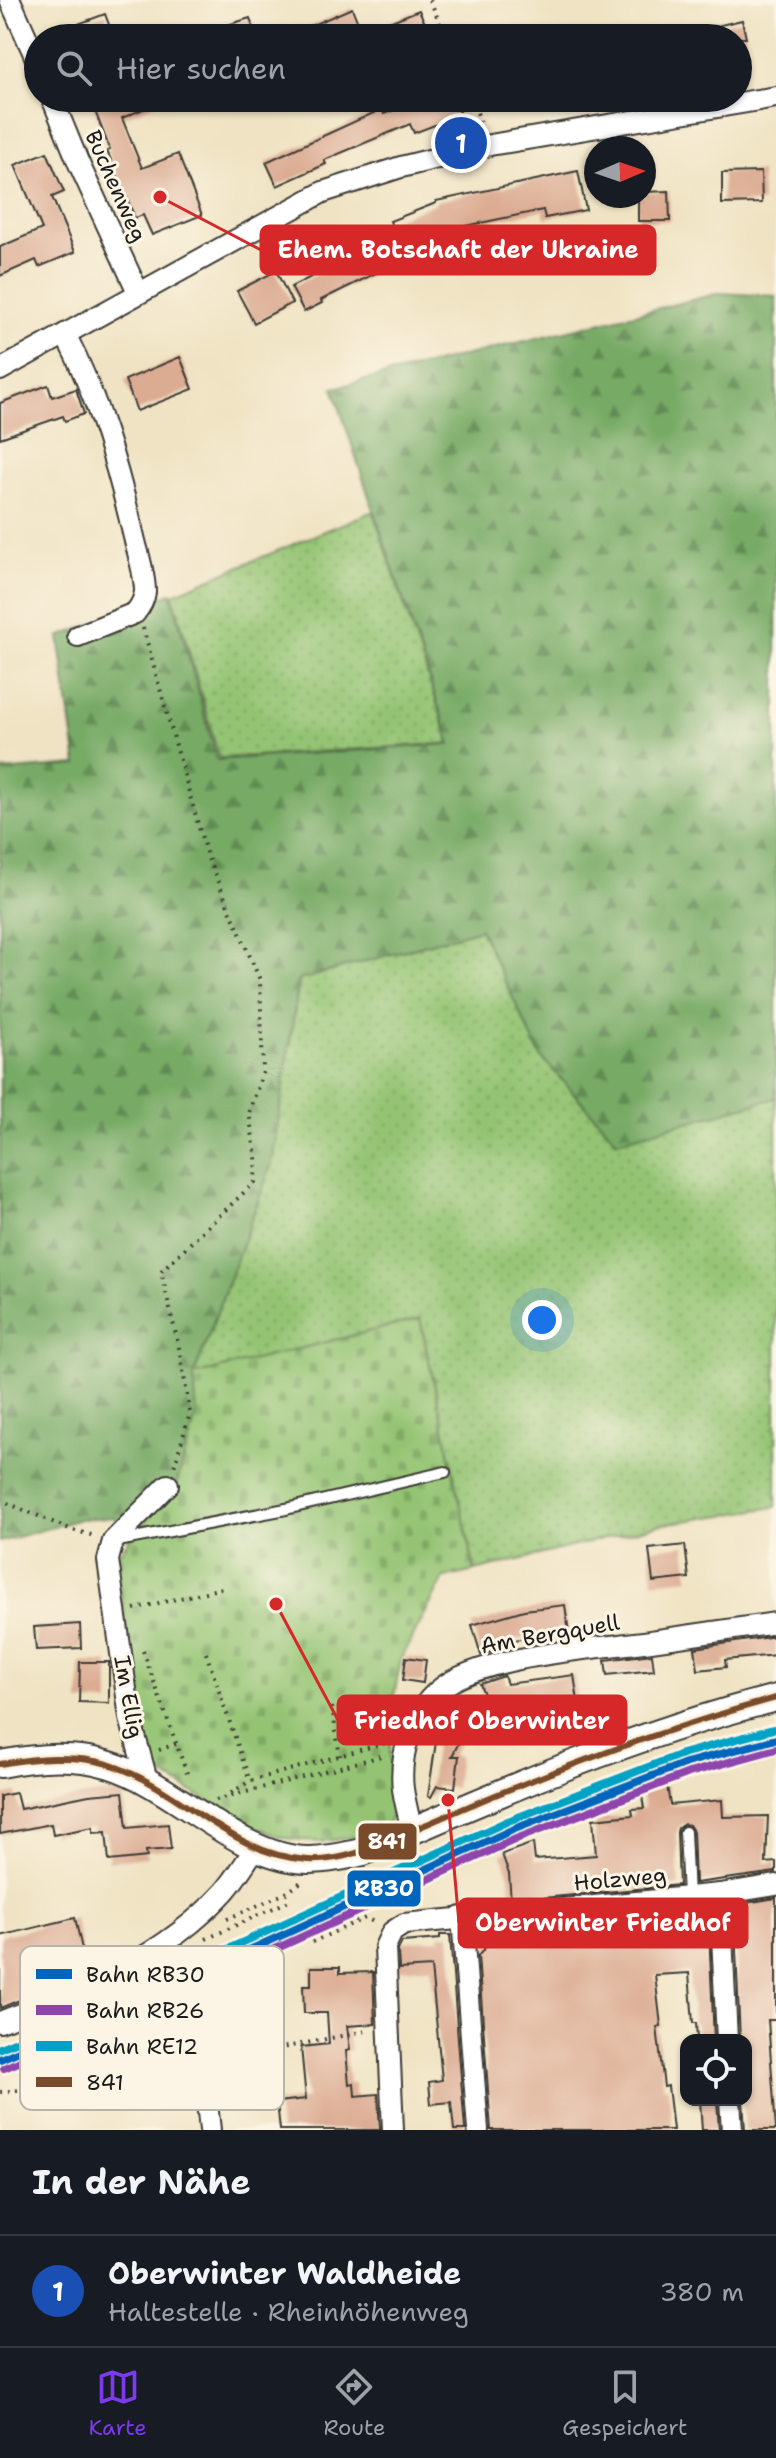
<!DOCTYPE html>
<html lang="de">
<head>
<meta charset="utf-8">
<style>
	:root { --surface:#171b24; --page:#242831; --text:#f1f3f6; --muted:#9ea1a6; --line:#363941; --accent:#7c3aed }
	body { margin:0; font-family:"Shantell Sans",sans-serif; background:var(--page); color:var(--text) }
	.controls { position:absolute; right:24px; bottom:24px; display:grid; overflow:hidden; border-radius:16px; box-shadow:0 2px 6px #0004 }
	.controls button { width:72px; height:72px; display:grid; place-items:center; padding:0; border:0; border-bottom:2px solid var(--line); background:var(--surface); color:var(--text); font:40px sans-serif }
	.compass { position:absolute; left:584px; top:136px; width:72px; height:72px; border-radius:50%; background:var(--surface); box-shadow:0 2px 6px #0004; rotate:88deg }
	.you { position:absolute; left:542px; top:1320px; width:28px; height:28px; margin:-20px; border:6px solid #fff; border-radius:50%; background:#1a73e8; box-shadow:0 0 0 12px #1a73e833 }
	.badge { display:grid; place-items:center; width:52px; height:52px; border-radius:50%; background:var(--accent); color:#fff; font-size:26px; font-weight:700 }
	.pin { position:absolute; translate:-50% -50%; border:4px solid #fff; box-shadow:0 2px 8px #0006 }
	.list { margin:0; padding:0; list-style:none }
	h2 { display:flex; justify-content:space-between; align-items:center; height:104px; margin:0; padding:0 32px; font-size:34px }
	h2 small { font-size:26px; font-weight:400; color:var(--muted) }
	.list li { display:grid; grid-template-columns:52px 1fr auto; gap:24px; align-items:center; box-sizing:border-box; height:112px; padding:0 32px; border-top:2px solid var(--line) }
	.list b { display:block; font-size:30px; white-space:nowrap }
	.list p { margin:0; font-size:26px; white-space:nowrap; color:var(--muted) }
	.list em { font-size:26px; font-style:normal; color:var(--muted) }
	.icon { flex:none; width:44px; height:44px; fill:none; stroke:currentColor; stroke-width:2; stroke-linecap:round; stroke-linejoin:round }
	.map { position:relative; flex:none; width:776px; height:2130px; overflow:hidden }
	.search { position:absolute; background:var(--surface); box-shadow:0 2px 6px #0004; left:24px; right:24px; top:24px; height:88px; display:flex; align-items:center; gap:20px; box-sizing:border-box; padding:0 28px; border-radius:44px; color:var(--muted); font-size:30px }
	.sheet { height:216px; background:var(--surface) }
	nav { display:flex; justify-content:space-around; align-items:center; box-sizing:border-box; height:112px; border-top:2px solid var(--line); background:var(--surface); font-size:22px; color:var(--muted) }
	nav a { display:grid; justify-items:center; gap:4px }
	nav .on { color:var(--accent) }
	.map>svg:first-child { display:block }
	.grass { fill:url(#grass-dots); stroke:#587048; stroke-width:2 }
	.forest { fill:url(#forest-firs); stroke:#4a6340; stroke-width:2 }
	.cemetery { fill:url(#cemetery-stones); stroke:#587048; stroke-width:2 }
	.building { fill:#dbab92 }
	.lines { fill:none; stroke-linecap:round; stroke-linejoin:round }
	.service-casing { stroke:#3c3a35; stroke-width:14 }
	.minor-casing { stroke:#3c3a35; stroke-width:24 }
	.tertiary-casing { stroke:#3c3a35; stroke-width:30 }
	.path { stroke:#3c3a35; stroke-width:4; stroke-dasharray:2 6; stroke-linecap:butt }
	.service { stroke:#fff; stroke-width:10 }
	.minor { stroke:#fff; stroke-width:20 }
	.tertiary { stroke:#fff; stroke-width:26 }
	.bus-1-casing { stroke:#fcf5e5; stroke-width:12 }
	.bus-1 { stroke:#7a4b2a; stroke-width:6 }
	.rail-1-casing { stroke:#fcf5e5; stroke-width:14 }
	.rail-2-casing { stroke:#fcf5e5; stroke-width:14 }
	.rail-3-casing { stroke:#fcf5e5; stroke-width:14 }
	.rail-1 { stroke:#0065bd; stroke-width:8 }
	.rail-2 { stroke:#8e44ad; stroke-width:8 }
	.rail-3 { stroke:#01a2c5; stroke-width:8 }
	.labels { text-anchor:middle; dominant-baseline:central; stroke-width:6; stroke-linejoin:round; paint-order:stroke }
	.street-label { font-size:22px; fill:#1c1c1c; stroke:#fcf5e5 }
	.key { fill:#fcf5e5; stroke:#b9b4a9; stroke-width:2 }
	.key-label { font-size:22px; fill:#1c1c1c }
	.leader { fill:none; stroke:#d62828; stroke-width:3 }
	.callout-dot { fill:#d62828; stroke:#fcf5e5; stroke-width:3 }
	.callout { fill:#d62828; stroke:#d62828; stroke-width:3 }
	.callout-label { font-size:24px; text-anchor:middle; font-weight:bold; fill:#fff }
	.line-badge { stroke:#fcf5e5; stroke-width:3 }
	.badge-label { font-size:22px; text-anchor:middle; font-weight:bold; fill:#fff }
</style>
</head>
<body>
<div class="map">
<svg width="776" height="2130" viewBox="0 0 776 2130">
	<defs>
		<pattern id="grass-dots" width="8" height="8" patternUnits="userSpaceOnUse" patternTransform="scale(2)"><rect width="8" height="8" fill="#94c473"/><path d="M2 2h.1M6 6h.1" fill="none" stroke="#7fa863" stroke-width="1.8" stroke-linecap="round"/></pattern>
		<pattern id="forest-firs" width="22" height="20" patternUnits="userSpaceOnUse" patternTransform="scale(2)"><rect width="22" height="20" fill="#77aa65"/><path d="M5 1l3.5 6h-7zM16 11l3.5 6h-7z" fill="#618a52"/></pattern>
		<pattern id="cemetery-stones" width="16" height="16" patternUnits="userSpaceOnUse" patternTransform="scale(2)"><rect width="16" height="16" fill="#94c473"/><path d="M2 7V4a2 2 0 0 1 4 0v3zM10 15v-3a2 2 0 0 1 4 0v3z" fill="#7fa863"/></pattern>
	</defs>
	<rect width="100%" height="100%" fill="#fcf5e5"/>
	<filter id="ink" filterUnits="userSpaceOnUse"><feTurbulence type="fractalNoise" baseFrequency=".0125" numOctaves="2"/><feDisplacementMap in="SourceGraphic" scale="16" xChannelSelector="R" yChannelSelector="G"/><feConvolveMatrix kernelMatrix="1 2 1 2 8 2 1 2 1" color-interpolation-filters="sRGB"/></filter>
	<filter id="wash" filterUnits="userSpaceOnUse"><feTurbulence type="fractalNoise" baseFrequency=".006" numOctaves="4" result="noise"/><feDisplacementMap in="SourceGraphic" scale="32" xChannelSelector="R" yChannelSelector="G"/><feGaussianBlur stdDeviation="1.8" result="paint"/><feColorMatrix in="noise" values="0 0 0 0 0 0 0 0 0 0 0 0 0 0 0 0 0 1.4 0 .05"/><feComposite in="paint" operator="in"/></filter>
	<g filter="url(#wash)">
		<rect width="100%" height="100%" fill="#f0e3c3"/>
		<!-- grass -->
		<g class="grass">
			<polygon points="373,511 450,743 219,758 173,594"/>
			<polygon points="480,929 541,1057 617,1140 776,1098 776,1507 658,1525 475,1571 420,1319 194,1375 272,1163 299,980"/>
		</g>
		<!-- forest -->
		<polygon class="forest" points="720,293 776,296 776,1098 617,1141 541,1057 480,929 299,980 272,1163 194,1375 197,1414 176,1486 130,1540 114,1517 80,1519 0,1542 0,771 77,765 59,637 171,593 217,760 451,744 333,388"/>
		<!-- cemetery -->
		<polygon class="cemetery" points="420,1319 475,1571 444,1578 401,1659 391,1710 390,1753 390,1764 398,1799 387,1828 355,1837 319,1842 285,1838 249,1825 158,1772 147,1754 143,1736 115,1557 176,1486 197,1414 194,1375"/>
		<g id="blocks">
			<!-- building -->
			<g class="building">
				<polygon points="352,8 362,33 419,10 429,32 414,38 315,38 310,26"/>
				<polygon points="105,14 114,38 46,38 46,36"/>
				<polygon points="250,18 256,38 199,38 198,34"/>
				<polygon points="742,20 746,38 695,38 695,31"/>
				<polygon points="90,98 169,98 122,118 142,168 178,154 202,215 152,235 143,215 135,218 107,151 110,150"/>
				<polygon points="424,98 454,98 461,115 414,133 410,124 324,160 326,164 277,186 266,162 382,109 384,114"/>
				<polygon points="47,152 64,192 52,197 75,252 39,267 36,260 0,276 0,247 42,229 15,165"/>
				<polygon points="578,171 586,210 545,218 543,210 441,231 445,240 404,256 390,221 436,203 436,201"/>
				<polygon points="761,172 762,203 722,204 722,173"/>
				<polygon points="669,191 670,221 638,221 638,196 644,196 644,192"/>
				<polygon points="364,244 378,272 321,300 322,303 304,312 291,287 333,266 331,261"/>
				<polygon points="276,271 292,303 254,323 237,291"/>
				<polygon points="180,357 193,389 137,411 125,380"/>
				<polygon points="48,385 52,397 76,389 84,414 65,421 63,416 0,438 0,403"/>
				<polygon points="685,1545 689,1578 653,1582 649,1549"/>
				<polygon points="565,1605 569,1633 513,1640 515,1645 481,1655 472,1625 524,1610"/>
				<polygon points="80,1624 81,1648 36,1650 34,1627"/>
				<polygon points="776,1636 776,1655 725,1660 726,1667 698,1670 695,1648"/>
				<polygon points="652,1654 654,1670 607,1675 605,1660"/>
				<polygon points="406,1657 426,1660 423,1683 403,1680"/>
				<polygon points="80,1662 109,1662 109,1703 79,1702"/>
				<polygon points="574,1675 580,1714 541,1720 537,1699 493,1717 480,1684 504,1676 507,1684"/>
				<polygon points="440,1710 468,1725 452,1756 459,1756 455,1788 437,1786 431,1797 428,1796 437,1735 429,1730"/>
				<polygon points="667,1786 670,1805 722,1800 723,1817 768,1816 766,1863 776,1862 776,1872 695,1883 693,1831 689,1825 684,1824 678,1828 677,1832 679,1885 511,1901 509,1874 502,1854 533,1843 535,1860 596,1855 593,1819 633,1815 632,1809 644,1808 641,1790"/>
				<polygon points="123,1792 127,1828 168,1824 171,1849 146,1851 147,1857 109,1861 106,1832 93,1833 93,1827 53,1835 51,1824 0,1834 0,1796 16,1793 20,1809 89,1795"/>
				<polygon points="776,1898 776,2020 768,2020 776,2130 745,2130 743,2100 746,2100 746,2040 740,2040 734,1905"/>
				<polygon points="708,1908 714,2040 697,2040 696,2023 693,2023 689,1973 655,1975 661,2026 657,2027 664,2087 668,2086 673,2130 491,2130 478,1956 488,1944 519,1941 517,1926 545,1924 547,1939 684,1919 683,1911"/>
				<polygon points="75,1918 82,1949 76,1951 84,1974 0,2008 0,1936"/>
				<polygon points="440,1935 450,1935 465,2130 454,2130 451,2102 431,2104 429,2082 442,2080 431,1967 399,1969 398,1950 402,1942 440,1939"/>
				<polygon points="311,1967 340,1967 340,1973 373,1972 375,2024 347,2026 350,2050 346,2051 349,2084 354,2083 355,2096 378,2094 380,2130 280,2130 277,2102 306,2099 301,2047 329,2044 327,2013 304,2013 303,1985 311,1985"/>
				<polygon points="700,2100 717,2100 719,2130 702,2130"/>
			</g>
		</g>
	</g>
	<g filter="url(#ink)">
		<use href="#blocks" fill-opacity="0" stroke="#3c3a35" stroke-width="2"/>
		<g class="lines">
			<defs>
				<g id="service">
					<polyline points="118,1541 286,1509 445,1472"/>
					<polyline points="685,1832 688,1897"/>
				</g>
				<g id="minor">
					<polyline points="10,0 38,63"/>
					<polyline points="52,98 79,164 138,292"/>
					<path d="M65 334C98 397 118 468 134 537 138 554 145 574 145 592 144 600 140 607 135 613L78 636"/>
					<polyline points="0,370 323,192 401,167 490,145 776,97"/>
					<polyline points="147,1780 130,1718 108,1560 113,1541 168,1485"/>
					<path d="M412 1831C409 1817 405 1803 403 1789 399 1756 412 1712 439 1690 479 1656 590 1649 644 1642 688 1636 732 1629 776 1623"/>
					<polyline points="720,1894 727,2040"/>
					<polyline points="462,1917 478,2130"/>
					<polyline points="196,2004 210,2130"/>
					<path d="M0 2022C82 1991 165 1957 225 1891 237 1877 246 1861 257 1846"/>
					<polyline points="730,2100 732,2130"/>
					<polyline points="393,2130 385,1947 392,1932 404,1924 720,1894 776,1885"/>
				</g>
				<path id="tertiary" d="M0 1764C35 1757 76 1754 110 1765 175 1785 239 1859 308 1860 327 1860 345 1856 363 1852 498 1793 633 1734 776 1698"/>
			</defs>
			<!-- service casing -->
			<use href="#service" class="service-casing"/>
			<!-- minor casing -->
			<use href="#minor" class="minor-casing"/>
			<!-- tertiary casing -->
			<use href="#tertiary" class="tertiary-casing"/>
			<!-- path -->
			<g class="path">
				<polyline points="430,0 446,38"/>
				<polyline points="471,98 482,125"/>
				<polyline points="143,628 207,856 260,980 263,1072 249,1112 256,1158 255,1182 161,1271 180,1352 190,1413 174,1467"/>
				<polyline points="0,1500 72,1530 95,1536"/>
				<polyline points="134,1609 222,1588"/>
				<polyline points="143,1651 189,1779"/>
				<polyline points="206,1653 250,1781"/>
				<polyline points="332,1707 340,1756"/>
				<polyline points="159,1750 176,1744"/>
				<polyline points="231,1793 250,1781 385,1743"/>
				<polyline points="216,1800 385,1755"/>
				<polyline points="227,1919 288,1892 301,1882"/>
				<polyline points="206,1939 291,1900"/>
				<polyline points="312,1942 365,1918 376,1923"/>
				<polyline points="222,2060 371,2030"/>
				<polyline points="0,2092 186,2075"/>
			</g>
			<!-- service -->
			<use href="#service" class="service"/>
			<!-- minor -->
			<use href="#minor" class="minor"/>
			<!-- tertiary -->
			<use href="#tertiary" class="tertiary"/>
			<defs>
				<path id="bus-1" d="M0 1764C35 1758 73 1754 108 1764 179 1786 231 1856 308 1860 347 1862 383 1843 418 1828 451 1814 484 1799 518 1786 603 1752 688 1722 776 1698"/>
			</defs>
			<!-- bus-1 casing -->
			<use href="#bus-1" class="bus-1-casing"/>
			<!-- bus-1 -->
			<use href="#bus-1" class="bus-1"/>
			<defs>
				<polyline id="rail-1" points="0,2059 127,2006 512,1830 686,1763 776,1739"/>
				<polyline id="rail-2" points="4,2068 131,2015 516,1839 689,1773 776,1749"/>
				<polyline id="rail-3" points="0,2048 123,1997 508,1821 682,1754 773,1729"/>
			</defs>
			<!-- rail-1 casing -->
			<use href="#rail-1" class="rail-1-casing"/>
			<!-- rail-2 casing -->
			<use href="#rail-2" class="rail-2-casing"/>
			<!-- rail-3 casing -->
			<use href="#rail-3" class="rail-3-casing"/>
			<!-- rail-1 -->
			<use href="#rail-1" class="rail-1"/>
			<!-- rail-2 -->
			<use href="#rail-2" class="rail-2"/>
			<!-- rail-3 -->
			<use href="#rail-3" class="rail-3"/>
		</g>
	</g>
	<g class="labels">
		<!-- street labels -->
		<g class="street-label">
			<text transform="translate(116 186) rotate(66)">Buchenweg</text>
			<text transform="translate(550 1634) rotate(-10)">Am Bergquell</text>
			<text transform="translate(129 1697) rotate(80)">Im Ellig</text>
			<text transform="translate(620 1879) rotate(-5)">Holzweg</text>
		</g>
	</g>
	<!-- legend -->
	<rect x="20" y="1946" width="264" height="164" rx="12" class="key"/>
	<rect x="36" y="1969" width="36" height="10" fill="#0065bd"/>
	<rect x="36" y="2005" width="36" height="10" fill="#8e44ad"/>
	<rect x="36" y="2041" width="36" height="10" fill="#01a2c5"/>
	<rect x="36" y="2077" width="36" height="10" fill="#7a4b2a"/>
	<g class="key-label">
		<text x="86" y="1982">Bahn RB30</text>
		<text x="86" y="2018">Bahn RB26</text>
		<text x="86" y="2054">Bahn RE12</text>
		<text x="86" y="2090">841</text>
	</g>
	<!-- callouts -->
	<path class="leader" d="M160 197L261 250M276 1604L338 1720M448 1800L459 1923"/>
	<g class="callout-dot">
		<circle cx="160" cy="197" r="8"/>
		<circle cx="276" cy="1604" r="8"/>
		<circle cx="448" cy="1800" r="8"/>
	</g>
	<g class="callout">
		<rect x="261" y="226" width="394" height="48" rx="8"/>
		<rect x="338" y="1696" width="288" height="48" rx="8"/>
		<rect x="459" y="1899" width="288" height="48" rx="8"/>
	</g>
	<g class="callout-label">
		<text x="458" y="258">Ehem. Botschaft der Ukraine</text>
		<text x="482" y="1729">Friedhof Oberwinter</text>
		<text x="603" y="1931">Oberwinter Friedhof</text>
	</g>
	<g class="line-badge">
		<rect x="357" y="1822" width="61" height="39" rx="8" fill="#7a4b2a"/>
		<rect x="346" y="1869" width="76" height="39" rx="8" fill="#0065bd"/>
	</g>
	<g class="badge-label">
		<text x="387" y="1849">841</text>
		<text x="384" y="1896">RB30</text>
	</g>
</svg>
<div class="controls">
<button><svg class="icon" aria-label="locate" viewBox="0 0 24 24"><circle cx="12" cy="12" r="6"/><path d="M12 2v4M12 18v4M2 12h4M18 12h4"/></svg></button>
</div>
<svg class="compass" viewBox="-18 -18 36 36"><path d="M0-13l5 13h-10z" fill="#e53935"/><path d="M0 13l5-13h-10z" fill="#9ea1a6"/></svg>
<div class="you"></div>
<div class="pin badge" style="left:461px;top:143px;background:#1a4fb4">1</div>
<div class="search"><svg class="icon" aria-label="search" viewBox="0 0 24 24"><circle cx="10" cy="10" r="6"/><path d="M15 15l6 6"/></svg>Hier suchen</div>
</div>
<section class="sheet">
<h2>In der Nähe<small></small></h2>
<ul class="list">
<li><span class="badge" style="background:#1a4fb4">1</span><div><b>Oberwinter Waldheide</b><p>Haltestelle · Rheinhöhenweg</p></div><em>380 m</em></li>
</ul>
</section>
<nav>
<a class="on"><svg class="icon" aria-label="map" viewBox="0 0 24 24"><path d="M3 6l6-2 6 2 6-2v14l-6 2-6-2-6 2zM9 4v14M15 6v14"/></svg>Karte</a>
<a><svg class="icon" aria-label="directions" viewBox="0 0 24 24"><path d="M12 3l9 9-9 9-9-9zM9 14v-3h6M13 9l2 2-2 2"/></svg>Route</a>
<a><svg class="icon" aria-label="saved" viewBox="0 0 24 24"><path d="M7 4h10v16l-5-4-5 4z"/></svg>Gespeichert</a>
</nav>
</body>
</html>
